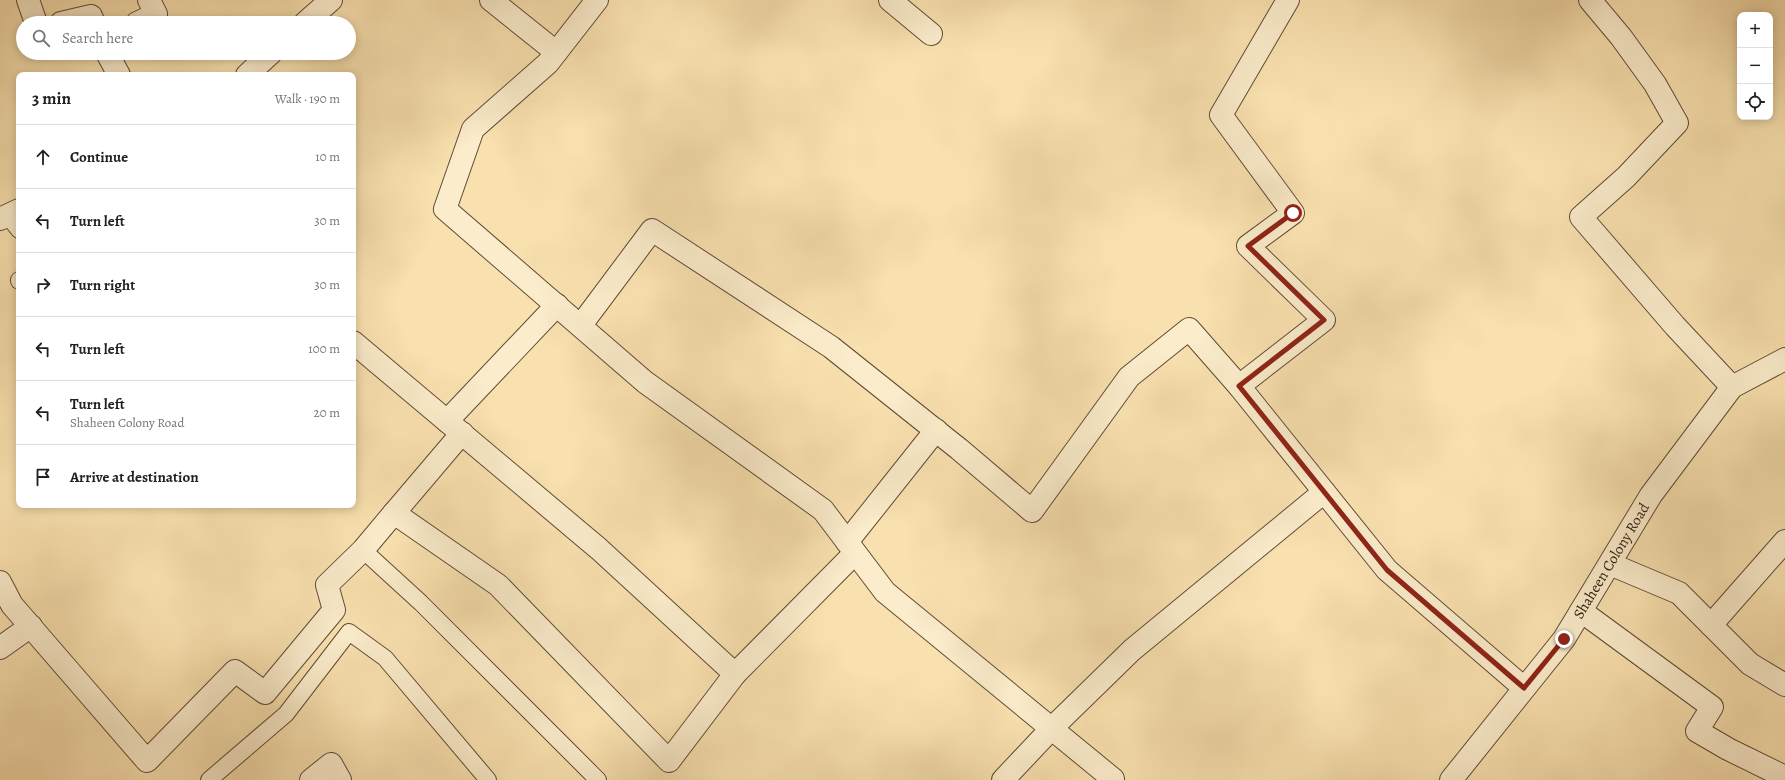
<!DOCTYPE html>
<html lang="en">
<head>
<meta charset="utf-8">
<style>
	:root { --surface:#fff; --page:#f2f2f2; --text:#202124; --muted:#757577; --line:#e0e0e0 }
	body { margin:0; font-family:Alegreya,serif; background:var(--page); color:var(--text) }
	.controls { position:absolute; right:12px; top:12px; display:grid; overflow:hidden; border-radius:8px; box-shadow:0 2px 10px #0003 }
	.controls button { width:36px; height:36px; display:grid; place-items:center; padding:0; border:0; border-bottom:1px solid var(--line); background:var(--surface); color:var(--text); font:20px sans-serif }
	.stop { position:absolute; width:12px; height:12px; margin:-9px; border:3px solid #8f2418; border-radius:50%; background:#fff }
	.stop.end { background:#8f2418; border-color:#fff; box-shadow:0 1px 4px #0008 }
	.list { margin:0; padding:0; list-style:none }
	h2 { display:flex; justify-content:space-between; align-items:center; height:52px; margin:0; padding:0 16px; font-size:17px }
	h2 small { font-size:13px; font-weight:400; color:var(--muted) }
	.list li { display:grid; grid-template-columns:26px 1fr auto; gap:12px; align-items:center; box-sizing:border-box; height:64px; padding:0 16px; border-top:1px solid var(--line) }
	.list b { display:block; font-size:15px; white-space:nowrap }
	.list p { margin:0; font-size:13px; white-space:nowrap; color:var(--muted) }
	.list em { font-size:13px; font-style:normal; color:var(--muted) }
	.icon { flex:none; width:22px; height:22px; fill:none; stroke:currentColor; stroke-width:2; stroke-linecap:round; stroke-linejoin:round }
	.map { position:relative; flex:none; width:1785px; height:780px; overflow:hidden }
	.search { position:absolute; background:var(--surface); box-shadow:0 2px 10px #0003; left:16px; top:16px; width:340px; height:44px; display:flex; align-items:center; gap:10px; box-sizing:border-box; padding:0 14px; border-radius:22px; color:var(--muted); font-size:15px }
	.panel { position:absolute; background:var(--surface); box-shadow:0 2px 10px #0003; left:16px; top:72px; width:340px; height:436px; border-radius:8px }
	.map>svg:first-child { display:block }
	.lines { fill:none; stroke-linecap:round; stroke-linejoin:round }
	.service-casing { stroke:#604b36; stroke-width:18 }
	.minor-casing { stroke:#604b36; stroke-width:24 }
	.service { stroke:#fbeccb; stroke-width:16 }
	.minor { stroke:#fbeccb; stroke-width:22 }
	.route { stroke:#8f2418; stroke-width:5 }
	.labels { text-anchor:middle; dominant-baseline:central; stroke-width:3.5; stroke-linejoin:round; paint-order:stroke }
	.street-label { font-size:15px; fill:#2d190e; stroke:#fbeccb }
</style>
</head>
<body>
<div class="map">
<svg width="1785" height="780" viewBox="0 0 1785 780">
	<rect width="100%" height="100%" fill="#f9e1af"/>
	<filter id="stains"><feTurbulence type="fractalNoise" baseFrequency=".005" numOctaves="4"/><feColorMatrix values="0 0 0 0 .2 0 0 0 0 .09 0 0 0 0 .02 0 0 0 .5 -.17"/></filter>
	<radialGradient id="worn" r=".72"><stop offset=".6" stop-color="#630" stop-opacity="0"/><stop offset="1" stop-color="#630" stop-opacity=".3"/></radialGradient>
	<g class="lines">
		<defs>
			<g id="service">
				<polyline points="7,215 19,230"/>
				<polyline points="19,280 19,281"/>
				<polyline points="363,550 421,603 598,780"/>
				<polyline points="209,780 286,714 349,632 385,658 488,780"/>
			</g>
			<g id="minor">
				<polyline points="28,0 36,23"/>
				<polyline points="491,0 556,52"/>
				<polyline points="597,0 548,63 473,129 445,209 645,382 823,510 885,592 1113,779"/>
				<polyline points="890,0 931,34"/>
				<polyline points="1288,0 1221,115 1293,213 1248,246 1324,320 1239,386 1387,570 1524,688"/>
				<polyline points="1590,0 1621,37 1655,84 1677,123 1626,177 1581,217 1675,326 1732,387"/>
				<polyline points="61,23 91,16 94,23"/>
				<polyline points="137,23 156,14 149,0"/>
				<polyline points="305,23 331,0"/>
				<polyline points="107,53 119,75"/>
				<polyline points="247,75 271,53"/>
				<polyline points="0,219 19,210"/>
				<polyline points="581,325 652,230 831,347 959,449 1032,511 1129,377 1189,329 1239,386"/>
				<polyline points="353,342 599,549 735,674 855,553"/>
				<polyline points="447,421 557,305"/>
				<polyline points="462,433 394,513 498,585 669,761 735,674"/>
				<polyline points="847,542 936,430"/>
				<polyline points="1610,564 1679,593 1750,664 1785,685"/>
				<polyline points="0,582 12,605 147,761 235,671 265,693 334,610 327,585 363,550 394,513"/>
				<polyline points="1581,611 1712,707 1697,731 1728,749 1785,777"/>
				<polyline points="1711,625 1785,541"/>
				<polyline points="0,648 31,626"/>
				<polyline points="311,780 331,764 340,780"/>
				<polyline points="1003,780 1051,729 1132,650 1324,492"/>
				<path id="s1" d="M1451 780 1564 639 1651 495 1732 387 1785 359"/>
			</g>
		</defs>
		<!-- service casing -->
		<use href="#service" class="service-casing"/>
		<!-- minor casing -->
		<use href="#minor" class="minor-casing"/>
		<!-- service -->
		<use href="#service" class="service"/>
		<!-- minor -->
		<use href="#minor" class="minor"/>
	</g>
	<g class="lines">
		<!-- route -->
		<polyline class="route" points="1293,213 1248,246 1324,320 1239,386 1387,570 1524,688 1564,639"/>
	</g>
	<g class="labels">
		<!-- street labels -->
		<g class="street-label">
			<text stroke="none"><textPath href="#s1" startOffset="272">Shaheen Colony Road</textPath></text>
		</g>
	</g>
	<rect width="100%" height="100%" filter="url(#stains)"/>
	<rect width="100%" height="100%" fill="url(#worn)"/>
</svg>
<div class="controls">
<button>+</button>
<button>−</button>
<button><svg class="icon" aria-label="locate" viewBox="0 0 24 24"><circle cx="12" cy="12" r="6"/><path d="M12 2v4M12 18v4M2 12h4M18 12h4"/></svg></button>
</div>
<div class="stop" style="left:1293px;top:213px"></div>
<div class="stop end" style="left:1564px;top:639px"></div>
<div class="search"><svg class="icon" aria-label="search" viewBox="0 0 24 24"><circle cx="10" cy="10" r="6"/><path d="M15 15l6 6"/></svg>Search here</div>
<section class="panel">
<h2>3 min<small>Walk · 190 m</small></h2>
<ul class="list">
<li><svg class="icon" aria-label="ahead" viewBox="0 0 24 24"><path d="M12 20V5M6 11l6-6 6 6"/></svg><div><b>Continue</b></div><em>10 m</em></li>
<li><svg class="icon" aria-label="left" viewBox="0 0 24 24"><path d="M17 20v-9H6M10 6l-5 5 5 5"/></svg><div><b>Turn left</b></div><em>30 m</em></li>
<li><svg class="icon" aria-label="right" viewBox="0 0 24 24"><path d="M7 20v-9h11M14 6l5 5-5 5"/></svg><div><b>Turn right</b></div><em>30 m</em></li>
<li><svg class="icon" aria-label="left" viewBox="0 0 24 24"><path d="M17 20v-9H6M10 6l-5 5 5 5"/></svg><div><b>Turn left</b></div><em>100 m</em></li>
<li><svg class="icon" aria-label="left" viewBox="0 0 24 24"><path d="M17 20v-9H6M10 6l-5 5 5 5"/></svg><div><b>Turn left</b><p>Shaheen Colony Road</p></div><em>20 m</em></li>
<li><svg class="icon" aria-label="arrive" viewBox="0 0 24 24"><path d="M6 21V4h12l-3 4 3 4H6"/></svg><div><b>Arrive at destination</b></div></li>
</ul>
</section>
</div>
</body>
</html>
